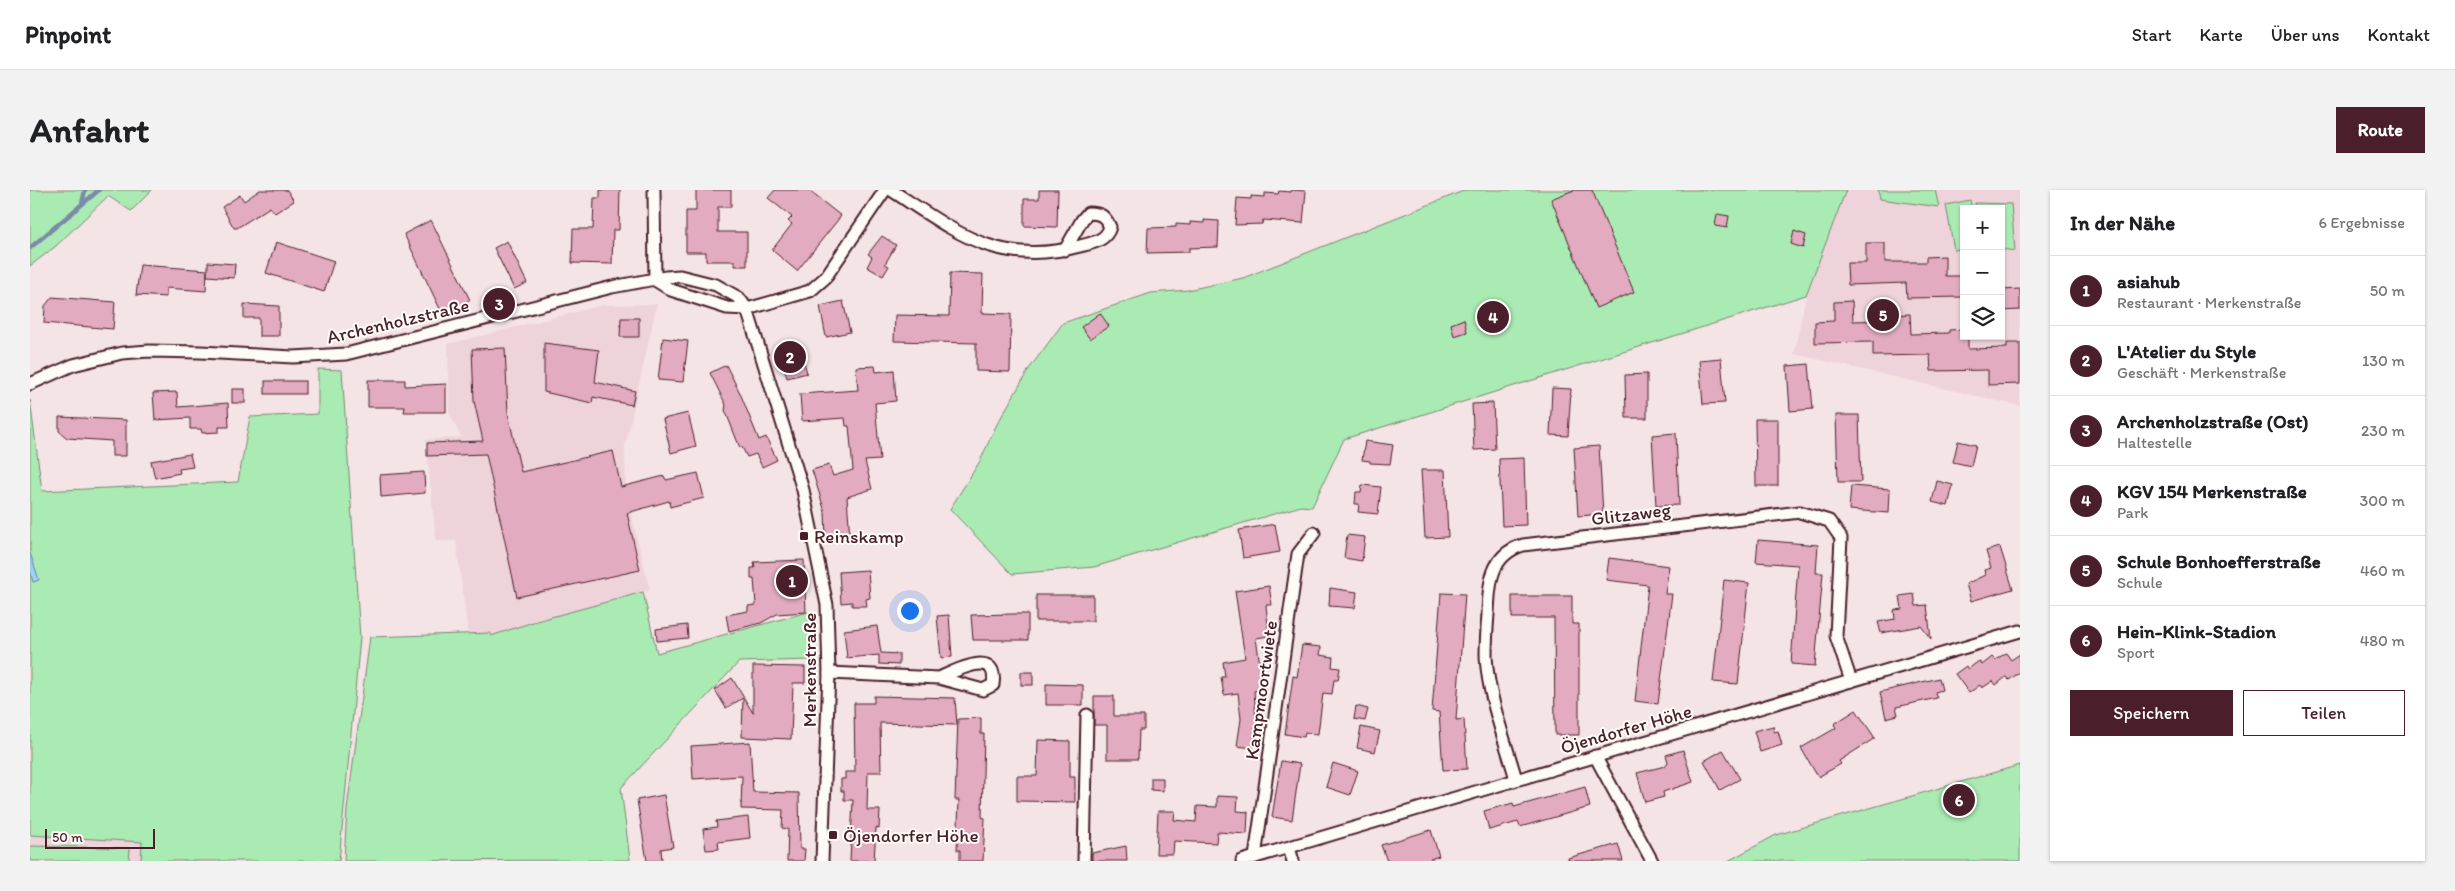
<!DOCTYPE html>
<html lang="de">
<head>
<meta charset="utf-8">
<style>
	:root { --surface:#fff; --page:#f2f2f2; --text:#202124; --muted:#757577; --line:#e0e0e0; --accent:#4a1f2b }
	body { margin:0; font-family:Itim,sans-serif; background:var(--page); color:var(--text) }
	.controls { position:absolute; right:15px; top:15px; display:grid; overflow:hidden; border-radius:0px; box-shadow:0 1px 4px #0004 }
	.controls button { width:45px; height:45px; display:grid; place-items:center; padding:0; border:0; border-bottom:1px solid var(--line); background:var(--surface); color:var(--text); font:25px sans-serif }
	.scale { position:absolute; left:15px; bottom:12px; width:110px; box-sizing:border-box; padding-left:5px; border:2px solid #4a1f2b; border-top:0; font-size:14px; line-height:18px; white-space:nowrap; color:#4a1f2b; -webkit-text-stroke:4px #fdfcf7; paint-order:stroke }
	.you { position:absolute; left:879px; top:420px; width:18px; height:18px; margin:-12px; border:4px solid #fff; border-radius:50%; background:#1a73e8; box-shadow:0 0 0 8px #1a73e833 }
	.badge { display:grid; place-items:center; width:32px; height:32px; border-radius:50%; background:var(--accent); color:#fff; font-size:16px; font-weight:700 }
	.pin { position:absolute; translate:-50% -50%; border:2px solid #fff; box-shadow:0 1px 5px #0006 }
	.list { margin:0; padding:0; list-style:none }
	h2 { display:flex; justify-content:space-between; align-items:center; height:65px; margin:0; padding:0 20px; font-size:21px }
	h2 small { font-size:16px; font-weight:400; color:var(--muted) }
	.list li { display:grid; grid-template-columns:32px 1fr auto; gap:15px; align-items:center; box-sizing:border-box; height:70px; padding:0 20px; border-top:1px solid var(--line) }
	.list b { display:block; font-size:19px; white-space:nowrap }
	.list p { margin:0; font-size:16px; white-space:nowrap; color:var(--muted) }
	.list em { font-size:16px; font-style:normal; color:var(--muted) }
	.actions { display:flex; gap:10px; padding:15px 20px }
	.actions a { flex:1; padding:11px 0; border:1px solid var(--accent); border-radius:0px; text-align:center; font-size:18px; color:var(--accent) }
	.actions .main { background:var(--accent); color:#fff }
	.icon { flex:none; width:28px; height:28px; fill:none; stroke:currentColor; stroke-width:2; stroke-linecap:round; stroke-linejoin:round }
	.map { position:relative; flex:none; width:1990px; height:671px; overflow:hidden; border-radius:0px }
	header { display:flex; align-items:center; gap:30px; box-sizing:border-box; height:70px; padding:0 25px; background:var(--surface); border-bottom:1px solid var(--line) }
	header strong { font-size:24px }
	nav { display:flex; gap:28px; margin-inline-start:auto; font-size:18px }
	.intro { display:flex; align-items:center; justify-content:space-between; box-sizing:border-box; height:120px; padding:0 30px }
	h1 { margin:0; font-size:35px }
	.button { padding:12px 22px; border-radius:0px; background:var(--accent); color:#fff; font-size:18px; font-weight:700 }
	main { display:flex; gap:30px; padding:0 30px }
	aside { flex:1; background:var(--surface); border-radius:0px; box-shadow:0 1px 4px #0004 }
	.map>svg:first-child { display:block }
	.built { fill:#efd3db; fill-rule:evenodd }
	.green { fill:#aaebb4; stroke:#7a8570 }
	.water { fill:#9cd2fb; stroke:#7b8aa8 }
	.lines { fill:none; stroke-linecap:round; stroke-linejoin:round }
	.stream { stroke:#7b8aa8; stroke-width:4.5 }
	.building { fill:#e2abc0; stroke:#4a1f2b }
	.street-casing { stroke:#4a1f2b; stroke-width:15 }
	.street { stroke:#fdfcf7; stroke-width:11 }
	.poi-dot { fill:#4a1f2b; stroke:#fdfcf7; stroke-width:2 }
	.labels { text-anchor:middle; dominant-baseline:central; stroke-width:4; stroke-linejoin:round; paint-order:stroke }
	.street-label { font-size:19px; fill:#4a1f2b; stroke:#fdfcf7 }
	.poi-label { font-size:19px; fill:#4a1f2b; stroke:#fdfcf7; text-anchor:start }
</style>
</head>
<body>
<header>
<strong>Pinpoint</strong>
<nav><a>Start</a><a>Karte</a><a>Über uns</a><a>Kontakt</a></nav>
</header>
<div class="intro"><h1>Anfahrt</h1><a class="button">Route</a></div>
<main>
<div class="map">
<svg width="1990" height="671" viewBox="0 0 1990 671">
	<rect width="100%" height="100%" fill="#f5e4e6"/>
	<filter id="ink" filterUnits="userSpaceOnUse"><feTurbulence type="fractalNoise" baseFrequency=".02" numOctaves="2"/><feDisplacementMap in="SourceGraphic" scale="10" xChannelSelector="R" yChannelSelector="G"/><feConvolveMatrix kernelMatrix="1 2 1 2 8 2 1 2 1" color-interpolation-filters="sRGB"/></filter>
	<g filter="url(#ink)">
		<!-- built -->
		<g class="built">
			<path d="M1816 0H1990V216L1764 164 1776 105ZM1934 19H1971V146H1934Z"/>
			<polygon points="627,114 595,257 596,303 620,400 503,432 461,446 461,443 438,444 426,351 406,351 396,250 431,247 419,222 418,154 573,115"/>
			<polygon points="0,645 113,652 111,671 0,671"/>
		</g>
		<!-- green -->
		<g class="green">
			<polygon points="0,0 122,0 101,21 78,6 26,56 0,76"/>
			<polygon points="1436,0 1816,0 1776,105 1314,249 1282,317 1271,316 1064,377 982,384 920,319 950,271 966,236 999,179 1033,133 1121,103 1158,100 1213,88"/>
			<polygon points="1848,0 1905,0 1909,17 1850,9"/>
			<polygon points="1940,10 1942,19 1934,19 1934,58 1924,60 1916,15"/>
			<polygon points="1945,13 1981,14 1985,61 1971,59 1971,19 1946,19"/>
			<polygon points="288,179 312,180 330,448 309,671 111,671 112,652 0,645 0,380 3,392 9,390 0,363 0,210 12,301 208,292 220,227 288,224"/>
			<polygon points="613,402 627,463 778,422 782,470 709,472 591,598 600,670 314,671 317,619 340,447 461,443 461,446 503,432"/>
			<polygon points="1990,575 1990,671 1698,671 1746,645"/>
			<polygon points="0,656 100,658 99,671 0,671"/>
		</g>
		<!-- water -->
		<polygon class="water" points="0,363 9,390 3,392 0,380"/>
		<g class="lines">
			<!-- stream -->
			<g class="stream">
				<polyline points="52,14 55,0"/>
				<polyline points="0,58 69,0"/>
			</g>
		</g>
		<!-- building -->
		<g class="building">
			<polygon points="230,0 257,0 264,11 245,23 240,17 207,38 204,38 192,17 210,5 214,11"/>
			<polygon points="570,0 590,0 589,40 583,40 582,74 542,73 543,39 563,39 564,8 570,8"/>
			<polygon points="666,0 701,0 701,17 688,17 688,42 717,42 717,76 705,76 705,71 676,71 676,62 656,62 656,21 666,21"/>
			<polygon points="745,0 778,0 811,26 767,81 742,60 762,34 758,31 762,27 738,8"/>
			<polygon points="1009,0 1028,0 1027,37 994,36 994,9 1009,9"/>
			<polygon points="1262,0 1276,1 1273,33 1233,30 1232,34 1205,35 1207,8 1221,9 1221,6 1235,7 1235,3 1248,4 1249,1 1261,2"/>
			<polygon points="1544,0 1562,0 1604,102 1566,118 1521,9"/>
			<polygon points="1687,24 1699,26 1697,38 1685,36"/>
			<polygon points="401,30 440,110 412,123 374,44"/>
			<polygon points="1174,30 1189,31 1188,57 1159,58 1159,62 1117,63 1118,38 1146,37 1146,34 1160,35 1160,32 1174,33"/>
			<polygon points="1764,41 1776,45 1773,58 1761,54"/>
			<polygon points="852,46 866,55 855,74 859,76 853,86 837,77 842,67 838,64"/>
			<polygon points="477,51 497,93 484,99 464,58"/>
			<polygon points="246,52 304,71 294,102 236,83"/>
			<polygon points="1836,53 1855,53 1855,72 1896,72 1896,67 1915,66 1915,86 1934,86 1934,107 1877,108 1876,93 1818,95 1817,73 1836,73"/>
			<polygon points="178,72 205,74 204,88 177,86 177,81 176,101 136,98 136,107 106,105 110,75 178,80"/>
			<polygon points="920,83 953,84 952,123 981,124 980,182 946,181 946,153 864,151 865,125 919,126"/>
			<polygon points="1990,99 1990,120 1971,121 1971,100"/>
			<polygon points="22,107 85,112 83,139 14,133 15,116"/>
			<polygon points="813,111 820,142 796,147 790,116"/>
			<polygon points="1822,111 1823,131 1862,130 1862,125 1880,124 1881,144 1919,143 1919,140 1934,139 1934,146 1938,146 1938,159 1977,158 1977,153 1990,153 1990,194 1958,195 1958,180 1901,181 1900,165 1843,166 1843,152 1785,153 1785,132 1804,131 1804,112"/>
			<polygon points="214,114 249,116 249,146 229,146 229,128 214,128"/>
			<polygon points="1070,123 1079,136 1060,149 1051,137"/>
			<polygon points="591,128 609,128 609,147 590,147"/>
			<polygon points="1434,129 1437,142 1424,146 1421,134"/>
			<polygon points="633,148 658,151 653,192 628,190"/>
			<polygon points="514,153 569,160 565,192 605,201 602,215 563,207 562,213 514,202"/>
			<polygon points="475,158 478,223 491,282 583,261 591,297 634,286 636,290 668,283 674,308 640,317 639,311 597,323 610,380 487,407 456,264 397,266 397,253 453,251 444,211 442,159"/>
			<polygon points="770,158 777,183 757,188 750,163"/>
			<polygon points="1691,168 1695,213 1673,214 1669,170"/>
			<polygon points="1779,174 1783,219 1760,221 1757,176"/>
			<polygon points="696,175 710,203 729,250 736,247 747,270 732,277 726,264 717,267 712,257 710,258 695,220 696,215 680,183"/>
			<polygon points="845,176 846,182 864,180 866,211 845,213 850,270 835,271 842,299 817,307 820,348 796,349 795,322 782,280 799,275 803,286 823,280 819,236 816,236 815,228 772,231 770,204 828,200 826,177"/>
			<polygon points="1617,184 1617,228 1596,228 1595,185"/>
			<polygon points="338,190 375,190 375,196 416,194 416,222 374,222 375,217 338,217"/>
			<rect x="235" y="191" width="40" height="13"/>
			<polygon points="1522,198 1541,199 1538,246 1520,245"/>
			<rect x="202" y="199" width="13" height="14"/>
			<polygon points="147,202 148,217 198,213 199,237 189,237 189,242 172,243 171,239 160,239 160,228 125,230 123,203"/>
			<polygon points="1463,213 1465,259 1444,260 1442,214"/>
			<polygon points="658,223 666,256 641,263 633,229"/>
			<polygon points="1806,225 1829,225 1831,292 1808,292"/>
			<polygon points="29,227 96,230 96,266 82,266 82,251 37,248 29,241"/>
			<polygon points="1725,229 1748,229 1748,296 1726,296"/>
			<polygon points="1646,243 1649,315 1626,316 1622,245"/>
			<polygon points="1335,251 1363,255 1360,274 1340,273 1340,271 1332,270"/>
			<polygon points="1928,251 1946,255 1941,276 1923,272"/>
			<polygon points="1569,256 1573,324 1548,326 1544,258"/>
			<polygon points="160,264 163,277 149,279 150,283 125,288 121,271"/>
			<polygon points="1494,268 1496,335 1472,336 1469,269"/>
			<polygon points="1391,280 1415,280 1418,347 1395,348"/>
			<polygon points="394,282 395,303 351,307 350,285"/>
			<polygon points="1907,291 1923,295 1918,316 1902,312"/>
			<polygon points="1332,295 1351,297 1348,324 1328,322 1329,314 1325,314 1326,302 1331,302"/>
			<polygon points="1821,296 1860,299 1859,323 1819,320"/>
			<polygon points="1245,334 1250,362 1213,368 1209,340"/>
			<polygon points="1317,345 1335,347 1332,371 1314,368"/>
			<polygon points="1728,350 1788,355 1786,383 1793,383 1785,476 1761,474 1768,375 1726,372"/>
			<polygon points="1970,357 1983,399 1941,411 1936,394 1955,385 1954,380 1961,378 1956,361"/>
			<polygon points="1579,368 1639,376 1635,404 1642,404 1628,514 1605,511 1618,395 1576,390"/>
			<polygon points="774,370 776,422 747,424 731,433 699,441 696,425 718,421 718,416 726,415 724,389 721,389 721,378 725,378 724,372"/>
			<polygon points="838,380 840,408 836,409 837,416 822,416 822,412 811,413 809,382"/>
			<polygon points="1694,390 1719,393 1708,494 1683,492"/>
			<polygon points="1239,396 1242,415 1236,415 1239,446 1226,448 1230,475 1232,475 1234,481 1236,499 1224,501 1226,529 1223,558 1207,556 1211,529 1208,503 1194,505 1191,487 1195,487 1193,472 1215,468 1205,401"/>
			<polygon points="1300,398 1327,402 1325,418 1299,416"/>
			<polygon points="1411,403 1435,404 1426,530 1434,529 1437,579 1413,580 1409,522 1402,521"/>
			<polygon points="1884,404 1886,416 1897,415 1901,449 1891,436 1851,443 1848,432 1865,429 1864,420 1872,419 1870,406"/>
			<rect x="1006" y="405" width="57" height="26"/>
			<polygon points="1482,406 1542,406 1542,434 1549,434 1549,545 1525,545 1524,428 1482,428"/>
			<polygon points="984,424 998,424 998,450 943,450 941,425"/>
			<polygon points="919,425 922,467 911,468 907,426"/>
			<polygon points="657,435 658,448 627,451 626,439"/>
			<polygon points="847,436 851,463 869,464 869,475 849,474 849,465 817,468 814,440"/>
			<polygon points="1272,455 1291,457 1290,465 1303,467 1302,477 1310,478 1308,490 1304,490 1302,504 1293,503 1288,544 1275,543 1274,547 1255,544 1263,486 1267,487"/>
			<polygon points="1976,463 1981,470 1990,464 1990,482 1979,490 1976,487 1966,495 1963,491 1952,498 1950,495 1939,503 1925,484 1936,476 1938,479 1949,471 1952,475 1962,467 1965,470"/>
			<polygon points="723,476 775,477 775,493 763,493 761,549 712,547 713,508 696,518 685,500 702,488 723,523"/>
			<rect x="991" y="482" width="12" height="13"/>
			<polygon points="1909,488 1912,500 1905,502 1907,508 1866,517 1868,525 1856,528 1850,502"/>
			<polygon points="1016,494 1053,495 1053,515 1016,515"/>
			<polygon points="844,506 925,508 927,535 850,533 851,582 838,582 837,620 850,620 849,639 846,638 844,671 820,671 823,610 814,610 814,601 811,601 811,589 815,589 815,582 825,582 824,513 844,513"/>
			<polygon points="1064,506 1084,506 1084,526 1114,526 1114,540 1109,540 1108,569 1077,569 1077,535 1064,535"/>
			<polygon points="1326,516 1338,519 1335,531 1324,529"/>
			<polygon points="1826,520 1845,548 1809,571 1811,574 1788,587 1771,558 1806,538 1804,534"/>
			<polygon points="951,528 951,544 954,544 952,627 955,628 953,671 930,671 930,660 927,660 929,610 925,610 928,529"/>
			<polygon points="1743,536 1744,542 1748,541 1752,555 1730,562 1724,541"/>
			<polygon points="1331,537 1350,541 1345,562 1327,558"/>
			<polygon points="1008,550 1040,551 1040,587 1045,587 1045,612 987,611 987,586 1007,586"/>
			<polygon points="720,552 723,602 769,603 770,659 775,659 774,671 757,671 758,639 752,638 753,620 711,619 712,586 663,589 661,556"/>
			<polygon points="1653,560 1663,592 1633,602 1634,607 1615,612 1607,583 1635,576 1638,572 1636,565"/>
			<polygon points="1693,560 1710,589 1690,600 1674,571"/>
			<polygon points="1251,571 1270,574 1262,630 1242,627"/>
			<polygon points="1303,573 1328,581 1320,605 1296,597"/>
			<polygon points="1121,588 1133,588 1133,601 1121,600"/>
			<polygon points="1555,597 1560,617 1490,637 1488,632 1459,640 1454,621 1483,613 1484,617"/>
			<polygon points="634,605 643,657 631,659 632,671 617,671 607,610"/>
			<polygon points="1187,606 1208,607 1207,621 1218,622 1217,644 1187,642 1186,653 1144,651 1143,664 1126,664 1128,621 1145,621 1144,630 1166,632 1167,616 1187,617"/>
			<polygon points="718,627 720,648 688,652 689,659 676,660 673,639 687,637 686,631"/>
			<polygon points="1401,640 1409,666 1400,669 1401,671 1357,671 1351,655"/>
			<polygon points="1588,654 1593,671 1539,671 1538,668"/>
			<polygon points="1096,656 1097,671 1062,671 1062,663"/>
		</g>
		<g class="lines">
			<defs>
				<g id="street">
					<polyline points="624,0 625,90"/>
					<path d="M861 0C926 42 968 78 1050 56 1062 53 1076 51 1080 37 1075 26 1071 23 1058 23L1052 30 1035 60"/>
					<polyline points="625,90 641,100 697,118 717,119 780,101 795,88 855,0"/>
					<polyline points="0,194 43,175 92,163 119,161 170,162 263,167 316,164 582,97 636,87 650,86 686,95 709,108 717,119 773,300 797,415 799,483 792,671"/>
					<path d="M799 483 909 488 953 500 963 495C969 457 925 481 909 488"/>
					<polyline points="1565,566 1622,671"/>
					<path d="M1486 589C1475 550 1458 507 1456 466 1456 452 1457 437 1458 424 1459 394 1460 365 1493 355L1770 322 1799 331 1811 348 1806 446 1821 491"/>
					<polyline points="1259,658 1263,671"/>
					<polyline points="1225,667 1268,364 1284,343"/>
					<polyline points="1054,671 1057,525"/>
					<polyline points="1212,671 1990,441"/>
				</g>
			</defs>
			<!-- street casing -->
			<use href="#street" class="street-casing"/>
			<!-- street -->
			<use href="#street" class="street"/>
		</g>
	</g>
	<!-- markers -->
	<g class="poi-dot">
		<rect x="769" y="341" width="10" height="10" rx="2.5"/>
		<rect x="798" y="640" width="10" height="10" rx="2.5"/>
	</g>
	<g class="labels">
		<!-- street labels -->
		<g class="street-label">
			<text transform="translate(368 131) rotate(-13)">Archenholzstraße</text>
			<text transform="translate(1601 324) rotate(-7)">Glitzaweg</text>
			<text transform="translate(779 480) rotate(-90)">Merkenstraße</text>
			<text transform="translate(1231 500) rotate(-82)">Kampmoortwiete</text>
			<text transform="translate(1596 539) rotate(-16)">Öjendorfer Höhe</text>
		</g>
		<!-- poi labels -->
		<g class="poi-label">
			<text x="784" y="346">Reinskamp</text>
			<text x="813" y="645">Öjendorfer Höhe</text>
		</g>
	</g>
</svg>
<div class="controls">
<button>+</button>
<button>−</button>
<button><svg class="icon" aria-label="layers" viewBox="0 0 24 24"><path d="M12 4l9 5-9 5-9-5zM3 14l9 5 9-5"/></svg></button>
</div>
<div class="scale">50 m</div>
<div class="you"></div>
<div class="pin badge" style="left:762px;top:391px">1</div>
<div class="pin badge" style="left:760px;top:167px">2</div>
<div class="pin badge" style="left:469px;top:114px">3</div>
<div class="pin badge" style="left:1463px;top:127px">4</div>
<div class="pin badge" style="left:1853px;top:125px">5</div>
<div class="pin badge" style="left:1929px;top:610px">6</div>
</div>
<aside>
<h2>In der Nähe<small>6 Ergebnisse</small></h2>
<ul class="list">
<li><span class="badge">1</span><div><b>asiahub</b><p>Restaurant · Merkenstraße</p></div><em>50 m</em></li>
<li><span class="badge">2</span><div><b>L'Atelier du Style</b><p>Geschäft · Merkenstraße</p></div><em>130 m</em></li>
<li><span class="badge">3</span><div><b>Archenholzstraße (Ost)</b><p>Haltestelle</p></div><em>230 m</em></li>
<li><span class="badge">4</span><div><b>KGV 154 Merkenstraße</b><p>Park</p></div><em>300 m</em></li>
<li><span class="badge">5</span><div><b>Schule Bonhoefferstraße</b><p>Schule</p></div><em>460 m</em></li>
<li><span class="badge">6</span><div><b>Hein-Klink-Stadion</b><p>Sport</p></div><em>480 m</em></li>
</ul>
<div class="actions"><a class="main">Speichern</a><a>Teilen</a></div>
</aside>
</main>
</body>
</html>
